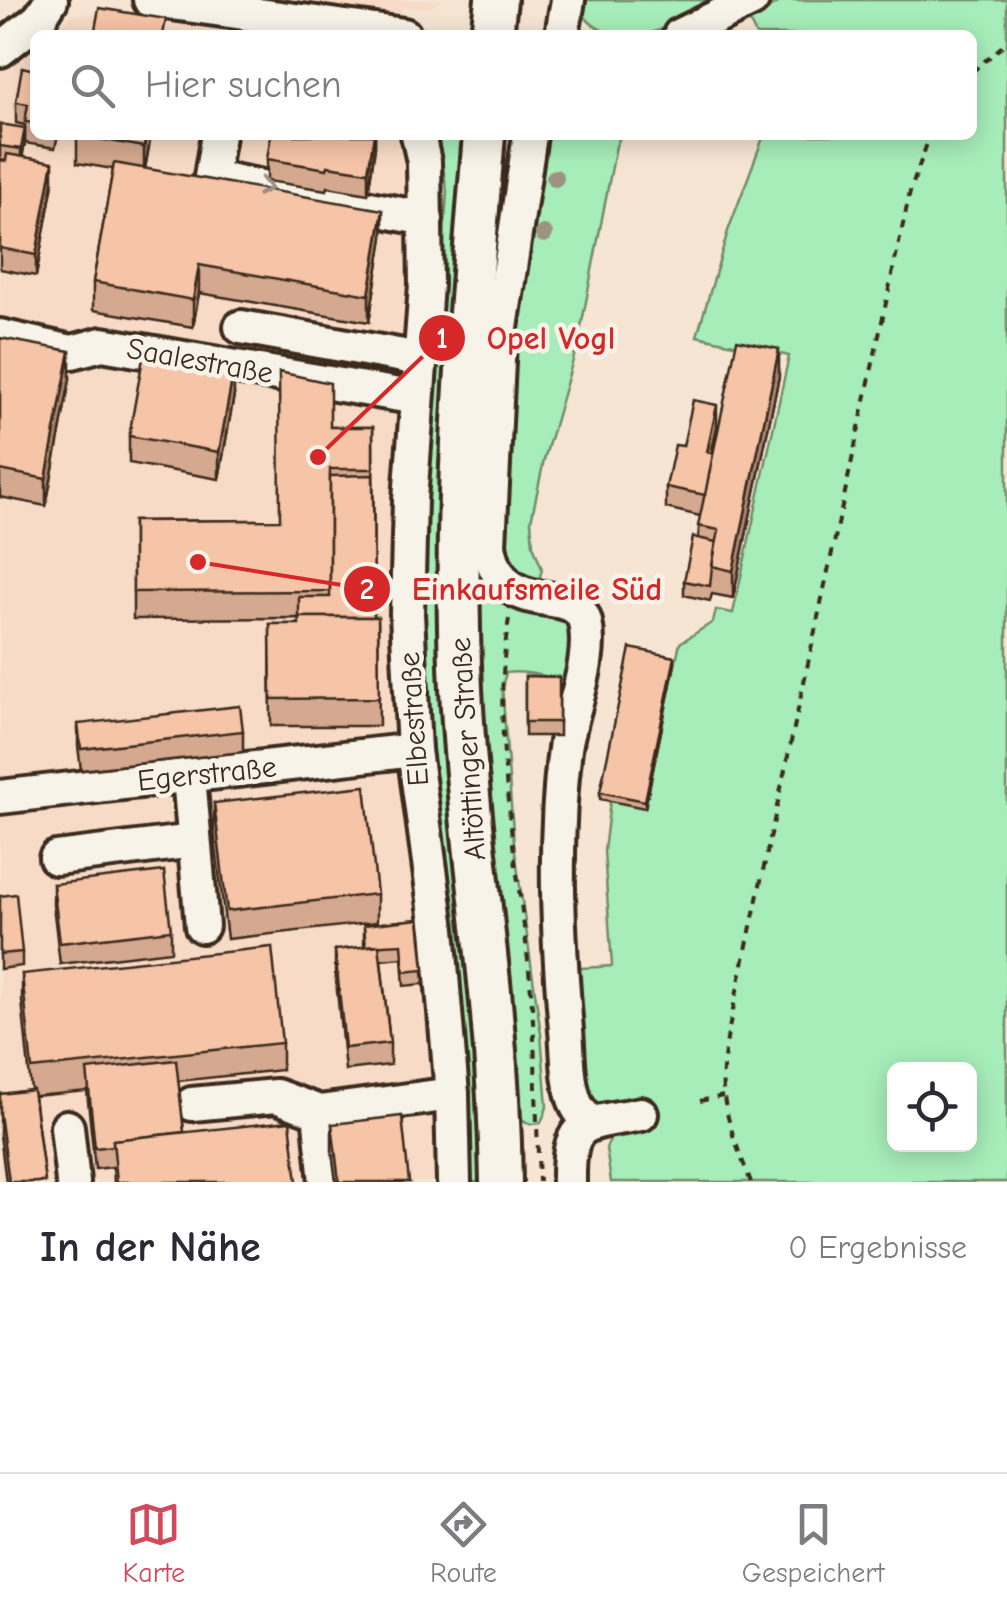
<!DOCTYPE html>
<html lang="de">
<head>
<meta charset="utf-8">
<style>
	:root { --surface:#fff; --page:#f2f2f3; --text:#2b2b33; --muted:#7c7c81; --line:#e1e1e2; --accent:#d1495b }
	body { margin:0; font-family:"Comic Neue",sans-serif; background:var(--page); color:var(--text) }
	.controls { position:absolute; right:30px; bottom:30px; display:grid; overflow:hidden; border-radius:15px; box-shadow:0 5px 25px #0003 }
	.controls button { width:90px; height:90px; display:grid; place-items:center; padding:0; border:0; border-bottom:2px solid var(--line); background:var(--surface); color:var(--text); font:50px sans-serif }
	.list { margin:0; padding:0; list-style:none }
	h2 { display:flex; justify-content:space-between; align-items:center; height:130px; margin:0; padding:0 40px; font-size:42px }
	h2 small { font-size:32px; font-weight:400; color:var(--muted) }
	.icon { flex:none; width:55px; height:55px; fill:none; stroke:currentColor; stroke-width:2; stroke-linecap:round; stroke-linejoin:round }
	.map { position:relative; flex:none; width:1007px; height:1182px; overflow:hidden }
	.search { position:absolute; background:var(--surface); box-shadow:0 5px 25px #0003; left:30px; right:30px; top:30px; height:110px; display:flex; align-items:center; gap:25px; box-sizing:border-box; padding:0 35px; border-radius:15px; color:var(--muted); font-size:38px }
	.sheet { height:290px; background:var(--surface) }
	nav { display:flex; justify-content:space-around; align-items:center; box-sizing:border-box; height:140px; border-top:2px solid var(--line); background:var(--surface); font-size:28px; color:var(--muted) }
	nav a { display:grid; justify-items:center; gap:5px }
	nav .on { color:var(--accent) }
	.map>svg:first-child { display:block }
	.built { fill:#f7dbc6 }
	.green { fill:#a7edb9; stroke:#718c6c; stroke-width:2.5; fill-rule:evenodd }
	.lines { fill:none; stroke-linecap:round; stroke-linejoin:round }
	.minor-casing { stroke:#3b2a1e; stroke-width:40 }
	.major-casing { stroke:#3b2a1e; stroke-width:48 }
	.path { stroke:#3b2a1e; stroke-width:4; stroke-dasharray:8 8; stroke-linecap:butt }
	.minor { stroke:#f7f3e8; stroke-width:32 }
	.major { stroke:#f7f3e8; stroke-width:40 }
	.tree { fill:#9c9481 }
	.wall { fill:#d4a98f; stroke:#3b2a1e; stroke-width:2.5 }
	.shaded-wall { fill:#ac8974; stroke:#3b2a1e; stroke-width:2.5 }
	.building { fill:#f6c4a6; stroke:#3b2a1e; stroke-width:2.5 }
	.oneway { stroke:#998e83 }
	.labels { text-anchor:middle; dominant-baseline:central; stroke-width:9; stroke-linejoin:round; paint-order:stroke }
	.street-label { font-size:30px; fill:#3b2a1e; stroke:#f7f3e8 }
	.leader { fill:none; stroke:#d62828; stroke-width:4 }
	.callout-dot { fill:#d62828; stroke:#f7f3e8; stroke-width:4 }
	.mark-label { font-size:30px; text-anchor:middle; font-weight:bold; fill:#fff }
	.callout-label { font-size:32px; text-anchor:middle; font-weight:bold; fill:#d62828; stroke:#f7f3e8; stroke-width:9; stroke-linejoin:round; paint-order:stroke }
</style>
</head>
<body>
<div class="map">
<svg width="1007" height="1182" viewBox="0 0 1007 1182">
	<rect width="100%" height="100%" fill="#f7e5d4"/>
	<filter id="ink" filterUnits="userSpaceOnUse"><feTurbulence type="fractalNoise" baseFrequency=".01" numOctaves="2"/><feDisplacementMap in="SourceGraphic" scale="20" xChannelSelector="R" yChannelSelector="G"/><feConvolveMatrix kernelMatrix="1 2 1 2 8 2 1 2 1" color-interpolation-filters="sRGB"/></filter>
	<g filter="url(#ink)">
		<!-- built -->
		<g class="built">
			<polygon points="176,0 444,0 429,8 402,8 396,35 48,35 74,15 103,14 173,26"/>
			<polygon points="35,45 35,135 406,135 414,276 439,1182 0,1182 0,72"/>
		</g>
		<!-- green -->
		<g class="green">
			<path d="M578 0H726C701 12 674 27 647 34 619 41 583 30 578 0Z"/>
			<path d="M784 0H1007V1182H611L606 1148 613 1133 610 1106 596 1105 581 1095 567 964 582 968 612 966 604 851 610 801 675 664 680 643 713 622 716 610 733 613 789 356 697 336 728 231 764 135H972V35H756L748 19ZM894 1070H970V1144H894Z"/>
			<polygon points="438,135 463,135 445,378 437,608 444,753 471,955 485,1182 467,1182 445,875 432,756 424,592 427,505 447,191"/>
			<polygon points="540,135 621,135 616,146 578,343 544,460 531,521 533,545 542,569 537,589 525,588 495,538 493,511"/>
			<path d="M494 583 545 608 571 624V681C550 678 527 670 506 673L502 686 514 844 541 1034 547 1107 541 1123C531 1125 527 1124 520 1117L512 1018 484 785 477 584Z"/>
		</g>
		<g class="lines">
			<defs>
				<g id="minor">
					<polyline points="150,0 404,35"/>
					<polyline points="562,35 568,0"/>
					<polyline points="680,35 752,0"/>
					<polyline points="0,50 39,19 51,0"/>
					<polyline points="218,135 211,177 426,219"/>
					<polyline points="418,135 424,162 426,285 410,500 407,614 414,750 438,929 452,1094 454,1182"/>
					<path d="M530 135 499 341 489 545C501 624 574 580 585 622 594 661 570 711 565 749 553 842 558 938 566 1030 568 1052 567 1086 577 1106 580 1112 586 1118 590 1124"/>
					<polyline points="241,327 420,359"/>
					<polyline points="0,336 72,352 102,344 417,398"/>
					<polyline points="189,777 202,926"/>
					<polyline points="0,797 414,750"/>
					<polyline points="56,858 194,841"/>
					<polyline points="192,1104 276,1096 319,1112 452,1094"/>
					<polyline points="319,1112 326,1182"/>
					<polyline points="67,1127 73,1182"/>
					<path d="M569 1182C568 1117 585 1125 641 1114"/>
				</g>
				<g id="major">
					<polyline points="492,35 496,0"/>
					<path d="M484 135C469 320 452 504 461 689 466 791 480 891 490 992 496 1055 500 1119 501 1182"/>
				</g>
			</defs>
			<!-- minor casing -->
			<use href="#minor" class="minor-casing"/>
			<!-- major casing -->
			<use href="#major" class="major-casing"/>
			<!-- path -->
			<g class="path">
				<polyline points="972,72 1007,42"/>
				<path d="M509 619C490 730 516 850 528 961 536 1034 536 1109 539 1182"/>
				<polyline points="700,1101 723,1096"/>
				<path d="M751 1182C740 1155 728 1126 724 1097 720 1076 725 1053 728 1033L910 192 930 135"/>
			</g>
			<!-- minor -->
			<use href="#minor" class="minor"/>
			<!-- major -->
			<use href="#major" class="major"/>
		</g>
		<!-- trees -->
		<g class="tree">
			<circle cx="555" cy="178" r="9"/>
			<circle cx="544" cy="234" r="9"/>
		</g>
		<!-- wall -->
		<g class="wall">
			<polygon points="35,70 35,135 58,135 55,148 25,143 25,125 16,123 16,102"/>
			<polygon points="0,124 25,143 22,156 53,183 36,276 0,269"/>
			<polygon points="77,135 151,135 145,169 383,237 369,322 199,293 193,327 93,310 93,282 113,169 77,163"/>
			<polygon points="375,135 375,147 368,194 328,187 327,190 267,181 267,159"/>
			<polygon points="0,338 70,379 46,506 0,497"/>
			<polygon points="779,376 733,598 712,594 710,601 684,595 684,581 698,539 700,516 666,508 666,487 683,446 717,427 711,453 713,454"/>
			<polygon points="234,395 219,479 129,463 129,436"/>
			<polygon points="330,427 373,427 374,617 378,617 379,726 271,726 270,624 299,624 299,618 133,619 133,521 280,520"/>
			<polygon points="675,664 645,808 600,799 600,792"/>
			<polygon points="525,676 559,677 559,736 525,736"/>
			<polygon points="78,724 243,731 243,752 81,770 78,746"/>
			<polygon points="214,803 377,894 377,922 227,939 214,831"/>
			<polygon points="53,884 171,930 171,951 60,964 53,905"/>
			<polygon points="0,896 22,952 22,966 0,969"/>
			<polygon points="419,919 424,984 404,986 402,958 381,960 390,1043 390,1065 345,1070 335,971 335,950 364,947 364,925"/>
			<polygon points="22,974 282,1043 282,1070 178,1081 184,1132 297,1182 114,1182 113,1167 95,1169 87,1091 34,1096 45,1182 6,1182 0,1135 0,1094 31,1090 22,1001"/>
			<polygon points="332,1124 409,1182 336,1182 332,1152"/>
		</g>
		<!-- shaded-wall -->
		<g class="shaded-wall">
			<polygon points="25,128 25,143 21,164 21,149"/>
			<polygon points="146,135 151,135 144,174 144,147"/>
			<polygon points="374,135 375,135 375,147 368,194 368,172"/>
			<polygon points="53,162 53,183 36,276 36,255"/>
			<polygon points="383,210 383,237 369,322 369,295"/>
			<polygon points="199,265 199,293 193,327 193,300"/>
			<polygon points="779,349 779,376 733,598 733,571"/>
			<polygon points="70,351 70,379 46,506 46,479"/>
			<polygon points="234,368 234,395 219,479 219,452"/>
			<polygon points="717,405 717,427 707,473 707,452"/>
			<polygon points="675,657 675,664 645,808 645,801"/>
		</g>
		<!-- building -->
		<g class="building">
			<polygon points="99,8 166,19 163,35 94,35"/>
			<polygon points="22,67 35,70 35,123 25,122 28,104 16,102"/>
			<polygon points="0,124 25,128 21,149 0,146"/>
			<polygon points="77,135 146,135 144,147"/>
			<polygon points="271,135 374,135 368,172 328,166 327,169 267,159"/>
			<polygon points="7,154 53,162 36,255 0,248 0,160 6,161"/>
			<polygon points="114,163 383,210 369,295 199,265 193,300 93,282"/>
			<polygon points="0,338 70,351 46,479 0,470"/>
			<polygon points="737,340 779,349 733,571 712,566 719,530 698,526"/>
			<polygon points="144,352 234,368 219,452 129,436"/>
			<polygon points="279,372 330,383 330,427 373,427 373,469 330,469 330,591 133,592 133,521 280,520"/>
			<polygon points="693,400 717,405 707,452 713,454 705,495 666,487 675,445 683,446"/>
			<polygon points="373,475 374,617 299,617 299,624 299,597 330,597 330,476"/>
			<polygon points="693,537 716,542 712,566 710,586 684,581"/>
			<polygon points="299,617 378,617 379,698 271,699 270,624 299,624"/>
			<polygon points="630,648 675,657 645,801 600,792"/>
			<polygon points="525,676 559,677 559,722 525,722"/>
			<polygon points="240,706 243,731 81,749 78,724"/>
			<polygon points="365,786 377,894 227,911 214,803"/>
			<polygon points="164,871 171,930 60,943 53,884"/>
			<polygon points="16,894 22,952 0,954 0,896"/>
			<polygon points="419,919 424,970 404,972 402,944 366,946 364,925"/>
			<polygon points="379,945 390,1043 345,1048 335,950"/>
			<polygon points="272,947 282,1043 32,1069 22,974"/>
			<polygon points="176,1060 184,1132 113,1140 113,1146 95,1148 87,1070"/>
			<polygon points="33,1090 45,1182 9,1182 0,1113 0,1094"/>
			<polygon points="402,1116 409,1182 339,1182 332,1124"/>
			<polygon points="290,1121 297,1182 117,1182 113,1140"/>
		</g>
		<!-- one-way arrows -->
		<defs><path id="oneway-chevron" d="M-2-3.5L2.5 0L-2 3.5" fill="none" stroke-width="1.6" stroke-linecap="round" stroke-linejoin="round" transform="scale(2.5)"/></defs>
		<use class="oneway" href="#oneway-chevron" transform="translate(265 187) rotate(11)"/>
	</g>
	<g class="labels">
		<!-- street labels -->
		<g class="street-label">
			<text transform="translate(200 361) rotate(10)">Saalestraße</text>
			<text transform="translate(414 719) rotate(-94)">Elbestraße</text>
			<text transform="translate(468 749) rotate(-94)">Altöttinger Straße</text>
			<text transform="translate(207 774) rotate(-6)">Egerstraße</text>
		</g>
	</g>
	<!-- callouts -->
	<path class="leader" d="M318 457L442 338M198 562L367 589"/>
	<g class="callout-dot">
		<circle cx="318" cy="457" r="10"/>
		<circle cx="198" cy="562" r="10"/>
		<circle cx="442" cy="338" r="25"/>
		<circle cx="367" cy="589" r="25"/>
	</g>
	<g class="mark-label">
		<text x="442" y="348">1</text>
		<text x="367" y="599">2</text>
	</g>
	<g class="callout-label">
		<text x="551" y="349">Opel Vogl</text>
		<text x="537" y="600">Einkaufsmeile Süd</text>
	</g>
</svg>
<div class="controls">
<button><svg class="icon" aria-label="locate" viewBox="0 0 24 24"><circle cx="12" cy="12" r="6"/><path d="M12 2v4M12 18v4M2 12h4M18 12h4"/></svg></button>
</div>
<div class="search"><svg class="icon" aria-label="search" viewBox="0 0 24 24"><circle cx="10" cy="10" r="6"/><path d="M15 15l6 6"/></svg>Hier suchen</div>
</div>
<section class="sheet">
<h2>In der Nähe<small>0 Ergebnisse</small></h2>
<ul class="list">
</ul>
</section>
<nav>
<a class="on"><svg class="icon" aria-label="map" viewBox="0 0 24 24"><path d="M3 6l6-2 6 2 6-2v14l-6 2-6-2-6 2zM9 4v14M15 6v14"/></svg>Karte</a>
<a><svg class="icon" aria-label="directions" viewBox="0 0 24 24"><path d="M12 3l9 9-9 9-9-9zM9 14v-3h6M13 9l2 2-2 2"/></svg>Route</a>
<a><svg class="icon" aria-label="saved" viewBox="0 0 24 24"><path d="M7 4h10v16l-5-4-5 4z"/></svg>Gespeichert</a>
</nav>
</body>
</html>
